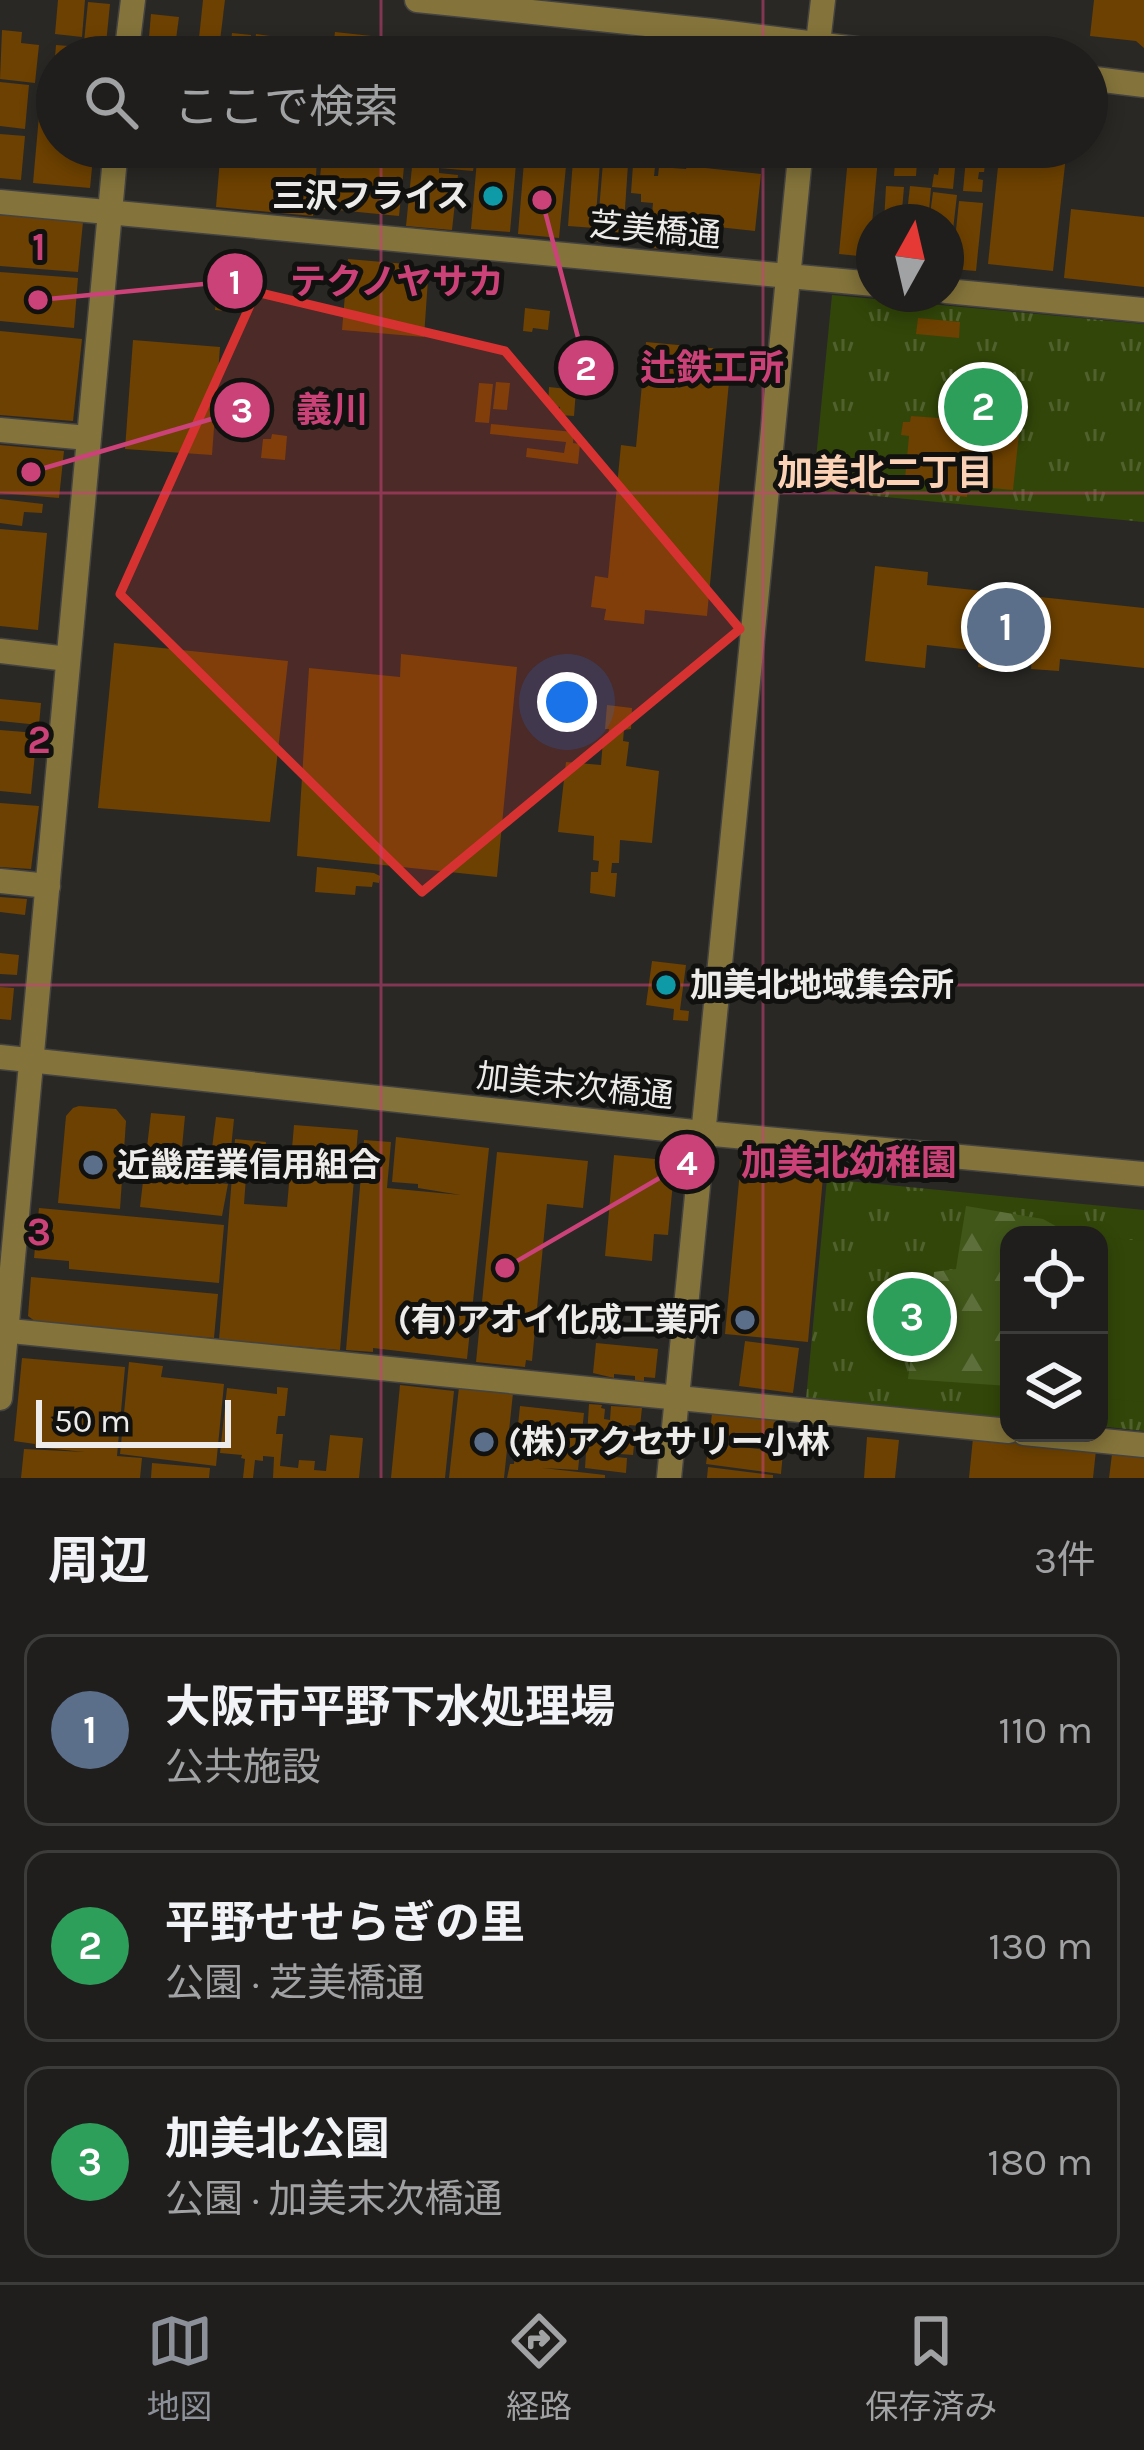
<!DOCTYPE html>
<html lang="ja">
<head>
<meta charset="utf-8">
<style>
	:root { --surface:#1f1e1c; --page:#272725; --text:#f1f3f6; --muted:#a1a2a3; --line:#3c3c3b; --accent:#8c9099 }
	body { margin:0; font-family:Karla,"Noto Sans JP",sans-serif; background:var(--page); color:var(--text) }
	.controls { position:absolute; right:36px; bottom:36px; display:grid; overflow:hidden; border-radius:24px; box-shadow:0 6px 18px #0003 }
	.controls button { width:108px; height:108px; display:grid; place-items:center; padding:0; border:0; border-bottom:3px solid var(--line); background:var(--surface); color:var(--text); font:60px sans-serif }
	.compass { position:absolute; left:856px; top:204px; width:108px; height:108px; border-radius:50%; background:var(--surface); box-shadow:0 6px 18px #0003; rotate:8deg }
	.scale { position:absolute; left:36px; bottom:30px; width:195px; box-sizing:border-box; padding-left:12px; border:6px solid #edecea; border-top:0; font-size:33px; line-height:42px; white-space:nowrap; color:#edecea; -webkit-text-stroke:9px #11110f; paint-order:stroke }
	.you { position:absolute; left:567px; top:702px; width:42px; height:42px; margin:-30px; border:9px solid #fff; border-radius:50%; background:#1a73e8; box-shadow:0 0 0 18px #1a73e833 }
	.badge { display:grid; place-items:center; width:78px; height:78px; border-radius:50%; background:var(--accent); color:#fff; font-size:39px; font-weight:700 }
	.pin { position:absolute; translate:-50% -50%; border:6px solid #fff; box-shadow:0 3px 12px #0006 }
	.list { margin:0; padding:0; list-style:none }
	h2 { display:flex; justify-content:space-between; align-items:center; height:156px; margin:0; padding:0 48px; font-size:51px }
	h2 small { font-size:39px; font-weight:400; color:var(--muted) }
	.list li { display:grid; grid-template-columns:78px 1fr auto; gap:36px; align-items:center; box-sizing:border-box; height:192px; margin:0 24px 24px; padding:0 24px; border:3px solid var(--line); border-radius:24px }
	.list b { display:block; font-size:45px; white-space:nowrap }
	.list p { margin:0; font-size:39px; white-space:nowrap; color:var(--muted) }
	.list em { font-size:39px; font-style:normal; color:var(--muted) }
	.icon { flex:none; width:66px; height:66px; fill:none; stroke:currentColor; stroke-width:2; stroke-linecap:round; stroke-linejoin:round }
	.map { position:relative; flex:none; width:1144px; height:1478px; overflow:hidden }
	.search { position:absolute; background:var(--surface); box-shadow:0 6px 18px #0003; left:36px; right:36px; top:36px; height:132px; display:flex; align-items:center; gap:30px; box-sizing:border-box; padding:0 42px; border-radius:66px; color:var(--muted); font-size:45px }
	.sheet { height:804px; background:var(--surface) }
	nav { display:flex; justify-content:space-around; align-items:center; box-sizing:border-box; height:168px; border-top:3px solid var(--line); background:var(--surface); font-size:33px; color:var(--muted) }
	nav a { display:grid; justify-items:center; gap:6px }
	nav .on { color:var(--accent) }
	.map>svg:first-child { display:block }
	.grass { fill:url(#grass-tufts) }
	.forest { fill:url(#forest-firs) }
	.pitch { fill:#324609 }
	.building { fill:#6d4101 }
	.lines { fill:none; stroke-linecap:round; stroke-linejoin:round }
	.minor-casing { stroke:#444341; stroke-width:27 }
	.tertiary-casing { stroke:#444341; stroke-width:27 }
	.minor { stroke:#84743b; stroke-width:24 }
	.tertiary { stroke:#84743b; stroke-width:24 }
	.marked { fill:#d73232; fill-opacity:0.2; stroke:#d73232; stroke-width:9; stroke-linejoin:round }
	.grid { fill:none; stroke:#cb4278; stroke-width:3; stroke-opacity:0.55 }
	.culture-dot { fill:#0f9aa8; stroke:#11110f; stroke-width:4.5 }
	.service-dot { fill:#5c6f8a; stroke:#11110f; stroke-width:4.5 }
	.labels { text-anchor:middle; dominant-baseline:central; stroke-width:10; stroke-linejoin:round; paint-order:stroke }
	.poi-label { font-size:33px; font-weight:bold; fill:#edecea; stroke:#11110f; text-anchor:start }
	.street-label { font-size:33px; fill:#edecea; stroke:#11110f }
	.neighbourhood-label { font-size:36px; font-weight:bold; fill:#fcd2b7; stroke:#11110f }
	.grid-label { font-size:39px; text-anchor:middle; font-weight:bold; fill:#cb4278; stroke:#11110f; stroke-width:10; stroke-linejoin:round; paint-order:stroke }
	.leader { fill:none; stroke:#cb4278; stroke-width:4.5 }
	.callout-dot { fill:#cb4278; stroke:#11110f; stroke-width:4.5 }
	.mark-label { font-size:36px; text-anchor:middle; font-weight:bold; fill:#fff }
	.callout-label { font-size:36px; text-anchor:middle; font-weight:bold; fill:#cb4278; stroke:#11110f; stroke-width:10; stroke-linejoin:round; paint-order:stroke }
</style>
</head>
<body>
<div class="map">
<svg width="1144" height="1478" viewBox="0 0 1144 1478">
	<defs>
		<pattern id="grass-tufts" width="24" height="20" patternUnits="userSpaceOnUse" patternTransform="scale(3)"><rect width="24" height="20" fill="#324609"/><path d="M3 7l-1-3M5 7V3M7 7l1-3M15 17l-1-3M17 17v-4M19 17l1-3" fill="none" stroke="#50612d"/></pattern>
		<pattern id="forest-firs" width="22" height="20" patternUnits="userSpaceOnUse" patternTransform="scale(3)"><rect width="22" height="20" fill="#415719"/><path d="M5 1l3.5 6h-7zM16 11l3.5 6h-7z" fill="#5d6f3b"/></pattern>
	</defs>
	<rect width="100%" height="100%" fill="#292825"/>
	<!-- grass -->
	<g class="grass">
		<polygon points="832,295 1144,324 1144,522 813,490"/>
		<polygon points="827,1179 1144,1210 1144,1431 1099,1426 1099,1235 1009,1235 1009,1418 806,1399"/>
	</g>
	<!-- forest -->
	<polygon class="forest" points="966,1206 1043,1219 1063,1230 1062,1235 1009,1235 1009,1386 908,1379 913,1340 930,1330 934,1272 956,1269"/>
	<!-- pitch -->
	<polygon class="pitch" points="1099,1237 1144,1241 1144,1402 1099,1398"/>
	<!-- building -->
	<g class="building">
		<polygon points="58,0 85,0 82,37 55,34"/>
		<polygon points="203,0 225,0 218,57 197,57"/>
		<polygon points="1094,0 1144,0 1144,48 1136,41 1090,36"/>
		<polygon points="88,2 110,4 106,44 84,42"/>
		<polygon points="151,14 179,17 176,39 149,37"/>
		<polygon points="2,30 22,32 21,43 39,45 35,83 0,79"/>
		<polygon points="335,32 417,41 416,57 332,57"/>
		<polygon points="232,33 251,35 249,57 230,57"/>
		<polygon points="256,34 277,37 275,57 253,57"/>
		<polygon points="56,45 107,49 106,57 55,57"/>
		<polygon points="436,45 485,49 484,57 435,57"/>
		<polygon points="0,82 29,85 25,129 0,126"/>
		<polygon points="42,82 57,83 57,147 94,147 90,188 33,183"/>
		<polygon points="0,134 25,136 21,180 0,178"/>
		<polygon points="221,147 318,147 313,216 216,207"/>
		<polygon points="323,147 406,147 399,216 317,208"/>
		<polygon points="414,147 477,147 473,171 439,168 439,173 458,175 452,230 406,226"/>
		<polygon points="849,147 879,147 869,257 839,254"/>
		<polygon points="896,147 918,147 916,176 894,176"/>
		<polygon points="942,147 957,147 953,189 932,187 934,174 938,175 939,168 935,168 936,154 941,154"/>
		<polygon points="967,147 982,147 981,157 986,157 984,172 979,172 978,179 983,180 982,192 963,191"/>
		<polygon points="1000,147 1067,147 1053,271 988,264"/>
		<polygon points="477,160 516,164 510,232 471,229"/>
		<polygon points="573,160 600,162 595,228 568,226"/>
		<polygon points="524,162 566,166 559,238 518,234"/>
		<polygon points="603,162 628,164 624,224 598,223"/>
		<polygon points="633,165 655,167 654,176 658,176 659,167 686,169 687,166 761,174 755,231 681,223 682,218 669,217 666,249 649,248 653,203 641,202 641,194 631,193"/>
		<polygon points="886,186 904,187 901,222 884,222"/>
		<polygon points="910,186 931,188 928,222 906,222"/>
		<polygon points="933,192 957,195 949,265 946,265 946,222 929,222"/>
		<polygon points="959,201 983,203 976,271 952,269"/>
		<polygon points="1071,209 1144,217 1144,287 1064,278"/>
		<polygon points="0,215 83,222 78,272 0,266"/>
		<polygon points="597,224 622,227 620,244 597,242"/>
		<polygon points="348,259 406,264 405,277 428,279 424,337 342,330"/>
		<polygon points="0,272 78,278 74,328 0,321"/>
		<polygon points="219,275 236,276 235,290 247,290 245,313 215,310"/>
		<polygon points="525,308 550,311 548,330 533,328 532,332 523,331"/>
		<polygon points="918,318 960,322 959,338 916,334"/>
		<polygon points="0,331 82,339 73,421 0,415"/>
		<polygon points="133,340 220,347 212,455 125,449"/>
		<polygon points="646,342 732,350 707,616 645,610 644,624 604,620 606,609 591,607 595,576 608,578 621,445 636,447"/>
		<polygon points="496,382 510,383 507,410 493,409"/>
		<polygon points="479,383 493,384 489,423 475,422"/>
		<polygon points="549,387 576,390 574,416 560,415 560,407 548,406"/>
		<polygon points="911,416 1020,424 1013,490 968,486 967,497 942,494 943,481 905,478 909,436 901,435 903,422 910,422"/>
		<polygon points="491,424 574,432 573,443 580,444 578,464 526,457 527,448 564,453 566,442 490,434"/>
		<polygon points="272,434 287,436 285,460 261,458 263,439 271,439"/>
		<polygon points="0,445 64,451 59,498 0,493"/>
		<polygon points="0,499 43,504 42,513 24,512 22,526 0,523"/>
		<polygon points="0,529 47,533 38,630 0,626"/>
		<polygon points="875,566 928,572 927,585 1144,608 1144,668 1060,659 1059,671 1031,669 1032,656 1006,653 1004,670 978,667 980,651 927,645 925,668 865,661"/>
		<polygon points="114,643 288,661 270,822 98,808"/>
		<polygon points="401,654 517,667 497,877 297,856 309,668 400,677"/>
		<polygon points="0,699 41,703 39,725 0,721"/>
		<polygon points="607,705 632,708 631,729 624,730 623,741 629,742 626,766 659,771 652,843 620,840 619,863 612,863 611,873 617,873 615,897 590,893 591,872 598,872 599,861 593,860 594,836 558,832 566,762 601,765 603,740 607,741 609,729 605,729"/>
		<polygon points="0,730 37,733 31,794 0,791"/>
		<polygon points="0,803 39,806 31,869 0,867"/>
		<polygon points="317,867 374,873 380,876 379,883 373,882 372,887 356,886 355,895 315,892"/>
		<polygon points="0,897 27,899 25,915 0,912"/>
		<polygon points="0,953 19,955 17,975 0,974"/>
		<polygon points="652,961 686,965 680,1010 689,1011 688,1021 673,1020 674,1009 646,1005"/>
		<polygon points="0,987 14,988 11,1020 0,1019"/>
		<polygon points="79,1106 116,1109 126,1121 120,1209 58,1203 66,1116 73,1108"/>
		<polygon points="151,1113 185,1116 179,1179 228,1184 222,1216 140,1207"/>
		<polygon points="216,1117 234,1119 230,1158 211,1156"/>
		<polygon points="294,1125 358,1130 340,1350 219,1340 235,1139 266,1142 263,1172 261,1172 260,1178 246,1177 244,1204 287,1207"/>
		<polygon points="396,1137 489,1148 467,1359 373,1348 373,1352 346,1350 364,1140 391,1142 387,1188 461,1195 418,1188 418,1184 392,1182"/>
		<polygon points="497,1152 588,1161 583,1208 547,1204 532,1361 526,1360 525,1367 476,1362"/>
		<polygon points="614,1155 675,1161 668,1235 654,1234 652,1261 605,1256"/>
		<polygon points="192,1156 230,1160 228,1174 190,1169"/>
		<polygon points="741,1159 818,1165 816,1176 823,1177 808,1342 725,1334"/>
		<polygon points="39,1208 224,1225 219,1283 69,1269 69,1261 34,1258"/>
		<polygon points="31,1277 218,1294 214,1338 36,1322 28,1316"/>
		<polygon points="745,1341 799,1348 793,1393 739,1386"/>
		<polygon points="596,1343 658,1349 655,1378 644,1377 644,1383 635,1382 635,1376 614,1374 614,1378 593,1373"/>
		<polygon points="22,1358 125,1367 117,1456 142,1458 140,1478 21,1478 24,1449 85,1452 35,1447 35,1444 14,1441"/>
		<polygon points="129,1362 163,1366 161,1377 224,1384 216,1466 120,1454"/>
		<polygon points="400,1385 454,1391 445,1478 391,1478"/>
		<polygon points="277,1387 288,1388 285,1416 278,1416 276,1434 283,1434 280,1466 298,1468 299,1460 315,1461 314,1470 326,1471 330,1435 363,1438 359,1478 273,1478 274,1457 263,1456 263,1461 255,1460 253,1478 243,1478 245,1459 241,1458 242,1455 220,1453 227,1388 277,1394"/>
		<polygon points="459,1387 513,1393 504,1478 449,1478"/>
		<polygon points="589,1404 602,1405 601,1408 605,1409 604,1419 610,1420 611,1406 642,1408 640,1426 629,1425 628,1430 648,1432 646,1446 634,1445 633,1455 607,1453 610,1427 607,1427 605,1456 627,1458 626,1473 585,1468"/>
		<polygon points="520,1406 584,1413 578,1470 543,1468 605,1475 605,1478 507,1478 510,1464 514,1464"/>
		<polygon points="712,1413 781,1421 778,1449 709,1441"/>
		<polygon points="867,1437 899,1440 895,1478 864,1478"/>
		<polygon points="973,1438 1096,1450 1093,1478 969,1478"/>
		<polygon points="709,1443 783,1452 781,1474 706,1464"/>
		<polygon points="1112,1454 1144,1457 1144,1478 1109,1478"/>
		<polygon points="152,1463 210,1468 209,1478 151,1478"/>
		<polygon points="708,1467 773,1475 773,1478 707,1478"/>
	</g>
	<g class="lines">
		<defs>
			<g id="minor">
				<polyline points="818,43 823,0"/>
				<polyline points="126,57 133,0"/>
				<polyline points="0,202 874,284"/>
				<polyline points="946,291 1144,310"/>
				<polyline points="0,430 88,438"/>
				<polyline points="0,651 68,659"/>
				<polyline points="0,881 48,886"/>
				<polyline points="0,1330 1009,1431"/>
				<polyline points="0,1398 116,147"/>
				<polyline points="1024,1433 1144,1445"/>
			</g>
			<g id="tertiary">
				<polyline points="417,0 713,31 919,57"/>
				<polyline points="1087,78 1144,85"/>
				<polyline points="0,1057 703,1133 1144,1174"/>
				<polyline points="669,1478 801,147"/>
			</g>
		</defs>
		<!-- minor casing -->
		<use href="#minor" class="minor-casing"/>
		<!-- tertiary casing -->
		<use href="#tertiary" class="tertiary-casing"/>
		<!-- minor -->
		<use href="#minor" class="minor"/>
		<!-- tertiary -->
		<use href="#tertiary" class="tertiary"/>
	</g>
	<!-- marked area -->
	<path class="marked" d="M256 292 505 351 740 629 422 892 120 594Z"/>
	<!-- grid -->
	<path class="grid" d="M381 0V57M763 0V57M381 147V1478M763 147V1478M0 493H1144M0 985H1144"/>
	<!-- markers -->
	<g class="culture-dot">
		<circle cx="493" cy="196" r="12"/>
		<circle cx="666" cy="985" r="12"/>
	</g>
	<g class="service-dot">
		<circle cx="93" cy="1165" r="12"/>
		<circle cx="745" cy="1320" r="12"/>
		<circle cx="484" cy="1442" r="12"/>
	</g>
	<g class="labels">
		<!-- poi labels -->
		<g class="poi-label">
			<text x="469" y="196" text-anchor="end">三沢フライス</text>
			<text x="690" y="985">加美北地域集会所</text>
			<text x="117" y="1165">近畿産業信用組合</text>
			<text x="721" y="1320" text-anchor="end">(有)アオイ化成工業所</text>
			<text x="508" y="1442">(株)アクセサリー小林</text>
		</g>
		<!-- street labels -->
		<g class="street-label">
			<text transform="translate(655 230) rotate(5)">芝美橋通</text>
			<text transform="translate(575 1086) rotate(6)">加美末次橋通</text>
		</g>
		<!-- neighbourhood labels -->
		<g class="neighbourhood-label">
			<text x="885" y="473">加美北二丁目</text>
		</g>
	</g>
	<g class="grid-label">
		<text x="39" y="260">1</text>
		<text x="39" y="753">2</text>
		<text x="39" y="1245">3</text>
	</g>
	<!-- callouts -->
	<path class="leader" d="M38 300L235 281M542 200L586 368M31 472L242 410M505 1268L687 1162"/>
	<g class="callout-dot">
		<circle cx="38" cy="300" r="12"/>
		<circle cx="542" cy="200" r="12"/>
		<circle cx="31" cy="472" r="12"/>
		<circle cx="505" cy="1268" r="12"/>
		<circle cx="235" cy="281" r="30"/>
		<circle cx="586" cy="368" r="30"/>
		<circle cx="242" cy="410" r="30"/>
		<circle cx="687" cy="1162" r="30"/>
	</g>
	<g class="mark-label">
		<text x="235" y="294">1</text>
		<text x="586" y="380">2</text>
		<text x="242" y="422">3</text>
		<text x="687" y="1175">4</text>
	</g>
	<g class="callout-label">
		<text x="397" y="294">テクノヤサカ</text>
		<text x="712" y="380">辻鉄工所</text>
		<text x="332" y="422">義川</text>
		<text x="849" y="1175">加美北幼稚園</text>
	</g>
</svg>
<div class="controls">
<button><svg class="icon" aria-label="locate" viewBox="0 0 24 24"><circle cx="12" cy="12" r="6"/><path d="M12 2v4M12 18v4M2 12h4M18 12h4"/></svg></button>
<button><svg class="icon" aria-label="layers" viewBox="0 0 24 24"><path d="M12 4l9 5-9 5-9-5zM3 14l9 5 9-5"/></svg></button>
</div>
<svg class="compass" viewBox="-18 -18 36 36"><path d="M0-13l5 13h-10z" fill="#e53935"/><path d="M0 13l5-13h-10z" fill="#a1a2a3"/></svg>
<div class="scale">50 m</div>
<div class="you"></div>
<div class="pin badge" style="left:1006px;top:627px;background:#5c6f8a">1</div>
<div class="pin badge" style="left:983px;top:407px;background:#2e9e5b">2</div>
<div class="pin badge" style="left:912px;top:1317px;background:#2e9e5b">3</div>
<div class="search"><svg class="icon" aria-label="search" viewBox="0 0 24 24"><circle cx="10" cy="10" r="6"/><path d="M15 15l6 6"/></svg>ここで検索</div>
</div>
<section class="sheet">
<h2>周辺<small>3件</small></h2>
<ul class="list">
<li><span class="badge" style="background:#5c6f8a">1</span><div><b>大阪市平野下水処理場</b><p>公共施設</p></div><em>110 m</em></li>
<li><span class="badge" style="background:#2e9e5b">2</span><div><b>平野せせらぎの里</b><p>公園 · 芝美橋通</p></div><em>130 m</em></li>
<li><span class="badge" style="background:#2e9e5b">3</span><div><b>加美北公園</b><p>公園 · 加美末次橋通</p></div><em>180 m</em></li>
</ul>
</section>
<nav>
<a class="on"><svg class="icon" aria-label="map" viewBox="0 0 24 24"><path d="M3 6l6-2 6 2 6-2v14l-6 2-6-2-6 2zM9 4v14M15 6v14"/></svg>地図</a>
<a><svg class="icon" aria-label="directions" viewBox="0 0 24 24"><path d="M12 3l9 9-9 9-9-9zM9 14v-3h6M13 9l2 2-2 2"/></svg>経路</a>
<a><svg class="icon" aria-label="saved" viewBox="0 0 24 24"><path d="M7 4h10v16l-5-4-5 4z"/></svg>保存済み</a>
</nav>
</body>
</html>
